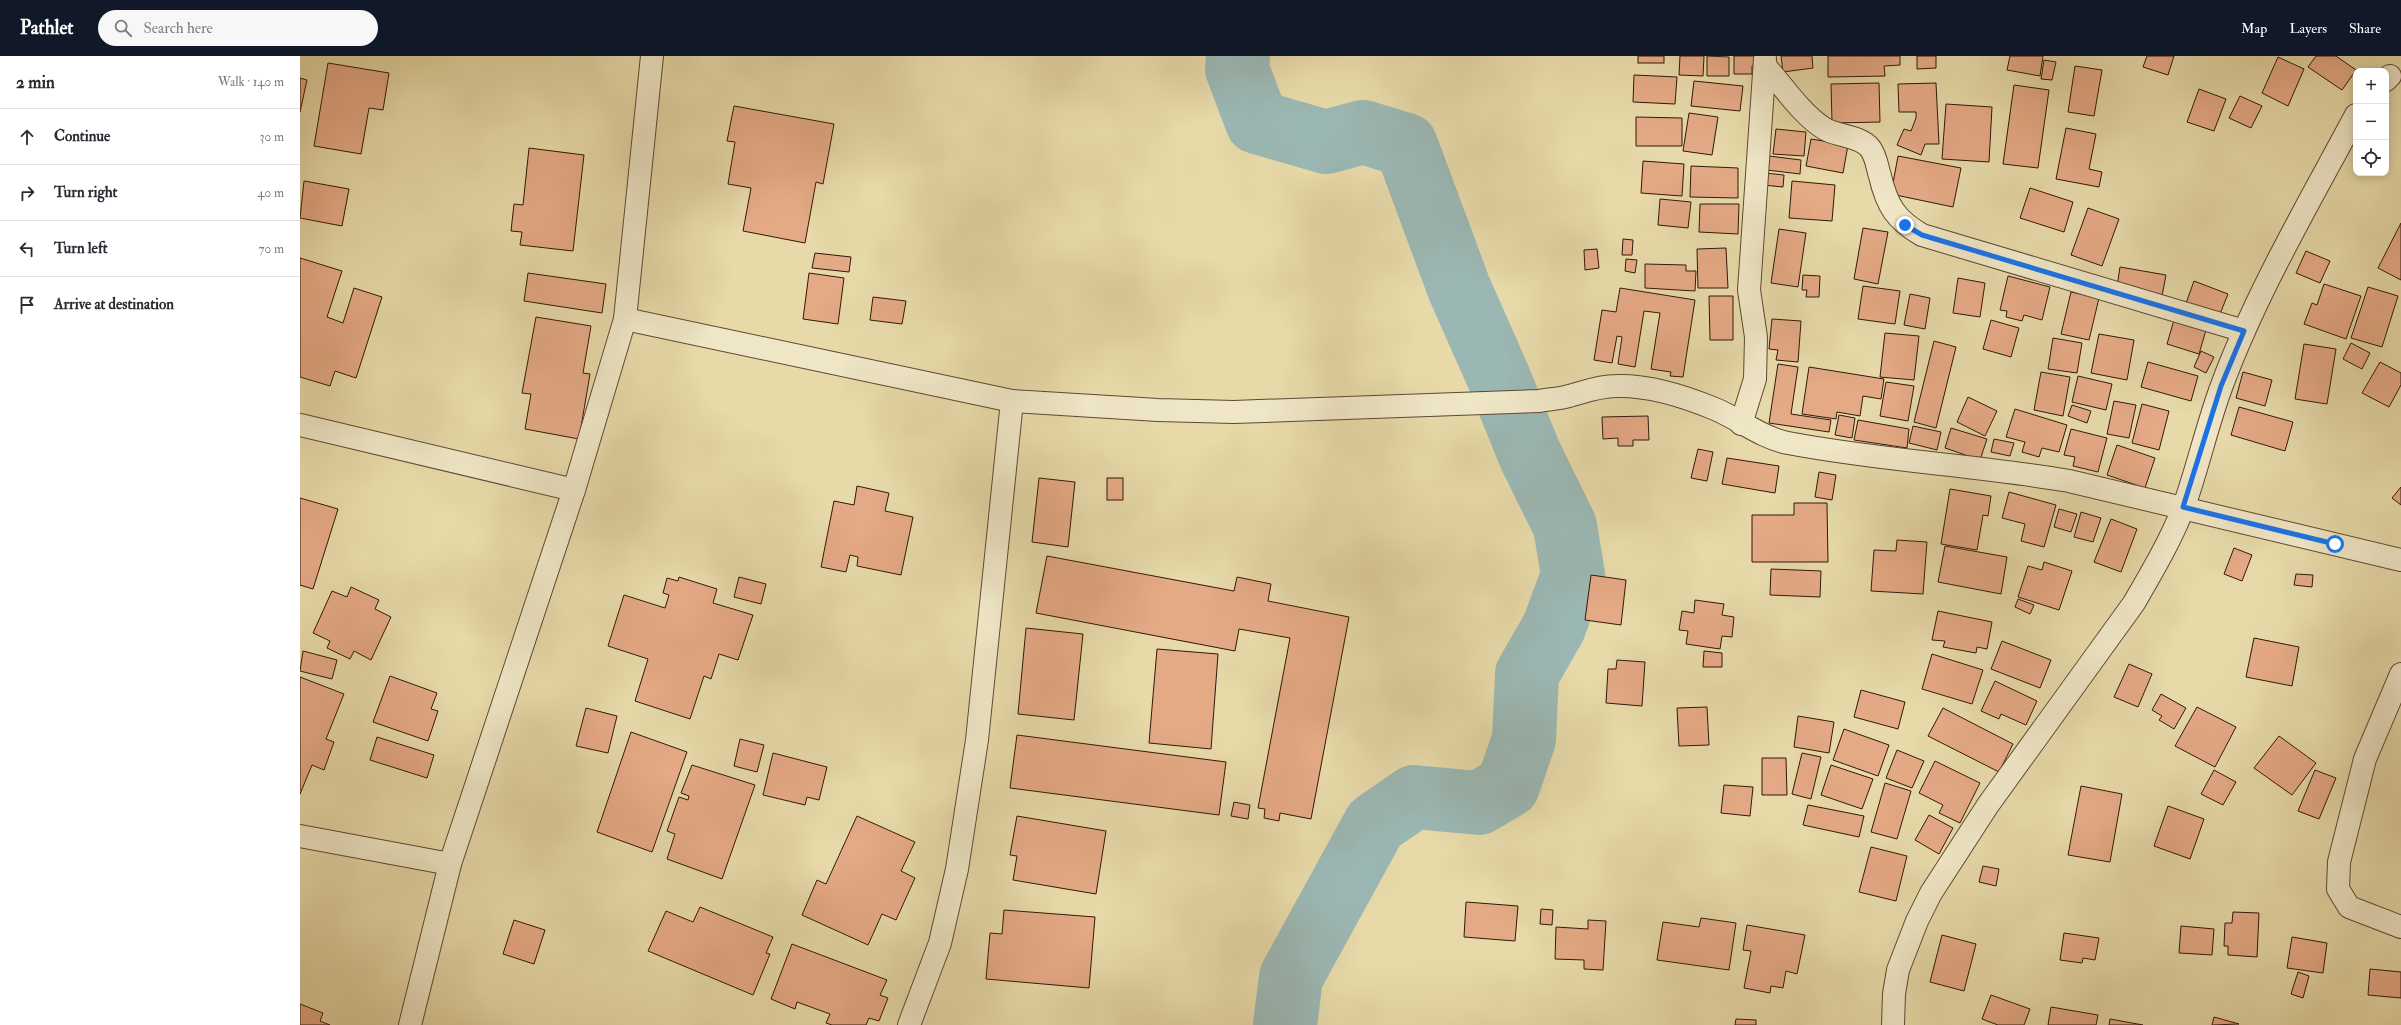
<!DOCTYPE html>
<html lang="en">
<head>
<meta charset="utf-8">
<style>
	:root { --surface:#fff; --page:#f7f7f7; --text:#2b2b33; --muted:#7c7c81; --line:#e1e1e2; --accent:#111827 }
	body { margin:0; font-family:"IM FELL Double Pica",serif; background:var(--page); color:var(--text) }
	.controls { position:absolute; right:12px; top:12px; display:grid; overflow:hidden; border-radius:8px; box-shadow:0 2px 10px #0003 }
	.controls button { width:36px; height:36px; display:grid; place-items:center; padding:0; border:0; border-bottom:1px solid var(--line); background:var(--surface); color:var(--text); font:20px sans-serif }
	.stop { position:absolute; width:12px; height:12px; margin:-9px; border:3px solid #1a73e8; border-radius:50%; background:#fff }
	.stop.end { background:#1a73e8; border-color:#fff; box-shadow:0 1px 4px #0008 }
	.list { margin:0; padding:0; list-style:none }
	h2 { display:flex; justify-content:space-between; align-items:center; height:52px; margin:0; padding:0 16px; font-size:17px }
	h2 small { font-size:13px; font-weight:400; color:var(--muted) }
	.list li { display:grid; grid-template-columns:26px 1fr auto; gap:12px; align-items:center; box-sizing:border-box; height:56px; padding:0 16px; border-top:1px solid var(--line) }
	.list b { display:block; font-size:15px; white-space:nowrap }
	.list em { font-size:13px; font-style:normal; color:var(--muted) }
	.icon { flex:none; width:22px; height:22px; fill:none; stroke:currentColor; stroke-width:2; stroke-linecap:round; stroke-linejoin:round }
	.map { position:relative; flex:none; width:2101px; height:969px; overflow:hidden }
	header { display:flex; align-items:center; gap:24px; box-sizing:border-box; height:56px; padding:0 20px; background:var(--accent); color:#fff }
	header strong { font-size:19px }
	nav { display:flex; gap:22px; margin-inline-start:auto; font-size:14px }
	.search { width:280px; height:36px; background:var(--page); display:flex; align-items:center; gap:10px; box-sizing:border-box; padding:0 14px; border-radius:22px; color:var(--muted); font-size:15px }
	main { display:flex }
	aside { flex:1; background:var(--surface) }
	.map>svg:first-child { display:block }
	.lines { fill:none; stroke-linecap:round; stroke-linejoin:round }
	.river { stroke:#9bb7b3; stroke-width:64 }
	.building { fill:#e4a985; stroke:#31180a }
	.street-casing { stroke:#5e4832; stroke-width:24 }
	.street { stroke:#efe6c6; stroke-width:22 }
	.route { stroke:#1a73e8; stroke-width:5 }
</style>
</head>
<body>
<header>
<strong>Pathlet</strong>
<div class="search"><svg class="icon" aria-label="search" viewBox="0 0 24 24"><circle cx="10" cy="10" r="6"/><path d="M15 15l6 6"/></svg>Search here</div>
<nav><a>Map</a><a>Layers</a><a>Share</a></nav>
</header>
<main>
<aside>
<h2>2 min<small>Walk · 140 m</small></h2>
<ul class="list">
<li><svg class="icon" aria-label="ahead" viewBox="0 0 24 24"><path d="M12 20V5M6 11l6-6 6 6"/></svg><div><b>Continue</b></div><em>30 m</em></li>
<li><svg class="icon" aria-label="right" viewBox="0 0 24 24"><path d="M7 20v-9h11M14 6l5 5-5 5"/></svg><div><b>Turn right</b></div><em>40 m</em></li>
<li><svg class="icon" aria-label="left" viewBox="0 0 24 24"><path d="M17 20v-9H6M10 6l-5 5 5 5"/></svg><div><b>Turn left</b></div><em>70 m</em></li>
<li><svg class="icon" aria-label="arrive" viewBox="0 0 24 24"><path d="M6 21V4h12l-3 4 3 4H6"/></svg><div><b>Arrive at destination</b></div></li>
</ul>
</aside>
<div class="map">
<svg width="2101" height="969" viewBox="0 0 2101 969">
	<rect width="100%" height="100%" fill="#e7d9a8"/>
	<filter id="stains"><feTurbulence type="fractalNoise" baseFrequency=".005" numOctaves="4"/><feColorMatrix values="0 0 0 0 .2 0 0 0 0 .09 0 0 0 0 .02 0 0 0 .5 -.17"/></filter>
	<radialGradient id="worn" r=".72"><stop offset=".6" stop-color="#630" stop-opacity="0"/><stop offset="1" stop-color="#630" stop-opacity=".3"/></radialGradient>
	<g class="lines">
		<!-- river -->
		<polyline class="river" points="938,0 937,13 957,66 1026,86 1063,76 1106,89 1159,232 1198,320 1230,399 1265,470 1273,519 1254,571 1227,618 1224,683 1208,730 1179,747 1114,741 1075,768 991,921 985,969"/>
	</g>
	<!-- building -->
	<g class="building">
		<rect x="1338" y="0" width="26" height="7"/>
		<polygon points="1380,0 1404,0 1403,20 1379,19"/>
		<polygon points="1407,0 1429,1 1429,20 1407,20"/>
		<polygon points="1434,0 1456,0 1456,10 1452,10 1452,18 1434,18"/>
		<polygon points="1481,0 1512,0 1513,12 1483,16"/>
		<polygon points="1528,0 1600,0 1600,9 1584,10 1585,20 1528,21"/>
		<polygon points="1617,0 1636,0 1636,12 1617,13"/>
		<polygon points="1710,0 1743,0 1740,20 1707,14"/>
		<polygon points="1847,0 1874,0 1868,19 1843,11"/>
		<polygon points="2016,0 2036,0 2056,14 2042,34 2008,11"/>
		<polygon points="1978,1 2004,13 1988,50 1962,37"/>
		<polygon points="1744,4 1756,6 1752,24 1741,23"/>
		<polygon points="28,7 89,17 83,54 69,52 61,98 14,90"/>
		<polygon points="1775,10 1802,14 1794,60 1768,56"/>
		<polygon points="1334,19 1377,21 1375,48 1333,46"/>
		<polygon points="0,22 7,24 0,56"/>
		<polygon points="1394,25 1443,30 1440,55 1391,50"/>
		<polygon points="1579,27 1580,66 1532,67 1531,28"/>
		<polygon points="1636,27 1639,88 1625,88 1621,99 1597,89 1604,73 1611,75 1616,62 1616,56 1599,56 1598,28"/>
		<polygon points="1714,29 1749,34 1738,112 1703,108"/>
		<polygon points="1899,33 1926,43 1914,75 1887,66"/>
		<polygon points="1940,40 1962,50 1951,72 1929,62"/>
		<polygon points="1646,48 1692,51 1689,106 1642,103"/>
		<polygon points="434,50 534,68 523,128 516,126 505,187 443,175 451,132 428,128 435,86 427,85"/>
		<polygon points="1389,57 1418,61 1412,99 1383,95"/>
		<polygon points="1336,61 1382,62 1382,90 1336,90"/>
		<polygon points="1766,72 1796,78 1789,113 1802,116 1799,131 1756,123"/>
		<polygon points="1476,73 1506,76 1504,100 1473,98"/>
		<polygon points="1511,83 1548,89 1543,117 1506,110"/>
		<polygon points="229,92 284,99 273,195 220,189 222,176 211,175 214,148 223,149"/>
		<polygon points="1469,100 1501,104 1500,118 1467,114"/>
		<polygon points="1598,100 1661,112 1653,151 1591,138"/>
		<polygon points="1343,105 1384,108 1382,140 1341,137"/>
		<polygon points="1391,110 1438,112 1438,142 1390,141"/>
		<polygon points="1465,117 1484,119 1483,131 1463,129"/>
		<polygon points="4,125 49,133 42,170 0,162"/>
		<polygon points="1492,125 1535,129 1532,165 1489,162"/>
		<polygon points="1730,132 1773,146 1764,176 1720,162"/>
		<polygon points="1360,143 1391,146 1388,172 1358,169"/>
		<polygon points="1400,148 1439,148 1438,178 1399,176"/>
		<polygon points="1788,152 1819,163 1802,210 1771,199"/>
		<polygon points="2101,167 2101,224 2078,212"/>
		<polygon points="1563,172 1588,176 1578,228 1554,223"/>
		<polygon points="1479,173 1506,177 1498,231 1471,227"/>
		<polygon points="1323,183 1333,184 1332,199 1322,199"/>
		<polygon points="1426,192 1428,232 1398,232 1397,193"/>
		<polygon points="1297,193 1299,212 1285,214 1284,194"/>
		<polygon points="2006,195 2030,205 2020,227 1996,217"/>
		<polygon points="515,197 551,201 549,216 512,212"/>
		<polygon points="0,202 42,215 27,261 43,267 54,232 82,241 56,322 35,315 30,330 0,321"/>
		<polygon points="1326,203 1337,204 1335,217 1325,215"/>
		<polygon points="1345,208 1386,209 1386,215 1396,215 1395,235 1345,232"/>
		<polygon points="1820,211 1866,219 1862,240 1817,231"/>
		<polygon points="228,217 306,228 302,257 224,245"/>
		<polygon points="509,217 544,222 538,268 503,263"/>
		<polygon points="1503,219 1520,220 1519,241 1506,241 1507,234 1502,234"/>
		<polygon points="1708,220 1750,231 1742,264 1724,259 1722,265 1706,261 1707,255 1700,254"/>
		<polygon points="1658,222 1685,227 1680,261 1653,257"/>
		<polygon points="1894,225 1928,238 1918,263 1885,250"/>
		<polygon points="2024,228 2061,240 2046,283 2004,268 2012,247 2017,249"/>
		<polygon points="1563,230 1600,235 1595,268 1558,263"/>
		<polygon points="2068,231 2098,240 2082,291 2051,282"/>
		<polygon points="1320,232 1395,244 1383,321 1370,320 1371,316 1351,313 1360,257 1344,255 1335,311 1318,308 1322,281 1317,280 1312,307 1294,304 1302,254 1316,256"/>
		<polygon points="1771,236 1799,242 1789,284 1761,278"/>
		<polygon points="1610,238 1630,242 1625,273 1604,269"/>
		<polygon points="1409,240 1433,240 1433,284 1410,284"/>
		<polygon points="573,241 606,245 602,268 570,264"/>
		<polygon points="236,261 291,270 283,317 290,318 279,383 225,373 231,338 222,337"/>
		<polygon points="1472,263 1501,265 1498,306 1476,304 1478,294 1469,293"/>
		<polygon points="1691,264 1719,272 1711,301 1683,293"/>
		<polygon points="1874,264 1906,274 1899,298 1867,288"/>
		<polygon points="1585,277 1619,280 1614,324 1580,321"/>
		<polygon points="1799,278 1834,284 1827,324 1791,317"/>
		<polygon points="1753,282 1782,287 1777,317 1748,313"/>
		<polygon points="1634,285 1656,291 1636,372 1614,366"/>
		<polygon points="2051,287 2070,297 2062,313 2043,303"/>
		<polygon points="2004,288 2036,293 2027,348 1995,343"/>
		<polygon points="1901,295 1914,301 1906,317 1894,311"/>
		<polygon points="1848,306 1898,320 1891,345 1841,331"/>
		<polygon points="2080,306 2101,317 2101,329 2089,351 2062,337"/>
		<polygon points="1478,308 1498,311 1491,358 1531,364 1529,376 1469,367"/>
		<polygon points="1509,311 1584,323 1581,343 1563,340 1560,360 1537,356 1536,363 1502,358"/>
		<polygon points="1741,316 1770,321 1763,360 1734,354"/>
		<polygon points="1943,316 1972,324 1965,350 1936,342"/>
		<polygon points="1778,320 1812,328 1806,354 1772,346"/>
		<polygon points="1586,326 1614,330 1608,365 1580,360"/>
		<polygon points="1668,341 1697,355 1685,380 1657,366"/>
		<polygon points="1814,345 1836,349 1829,382 1807,378"/>
		<polygon points="1842,348 1869,355 1859,394 1832,387"/>
		<polygon points="1772,349 1791,355 1787,367 1768,360"/>
		<polygon points="1939,351 1993,366 1985,395 1931,379"/>
		<polygon points="1715,353 1767,369 1759,396 1742,392 1739,401 1722,396 1725,386 1706,381"/>
		<polygon points="1539,359 1555,362 1552,382 1535,379"/>
		<polygon points="1348,360 1349,384 1333,384 1333,390 1318,390 1318,382 1303,383 1302,361"/>
		<polygon points="1558,364 1609,373 1607,392 1554,384"/>
		<polygon points="1613,370 1641,376 1637,394 1609,387"/>
		<polygon points="1651,372 1687,383 1680,404 1645,392"/>
		<polygon points="1771,373 1807,382 1798,416 1773,410 1775,401 1764,399"/>
		<polygon points="1694,383 1714,387 1710,400 1691,396"/>
		<polygon points="1817,389 1855,402 1845,432 1807,419"/>
		<polygon points="1398,393 1413,396 1407,425 1391,422"/>
		<polygon points="1427,402 1479,410 1475,437 1422,428"/>
		<polygon points="1519,416 1536,419 1532,444 1515,441"/>
		<polygon points="739,422 775,426 768,491 732,486"/>
		<rect x="807" y="422" width="16" height="22"/>
		<polygon points="557,430 589,437 585,455 613,461 601,519 557,510 558,501 550,499 546,516 521,511 534,445 554,449"/>
		<polygon points="2101,431 2101,449 2092,442"/>
		<polygon points="1650,433 1691,440 1688,460 1683,459 1677,494 1641,488"/>
		<polygon points="1709,436 1756,449 1744,491 1721,485 1725,468 1702,462"/>
		<polygon points="0,442 38,453 13,533 0,529"/>
		<polygon points="1494,447 1527,447 1528,506 1452,506 1452,459 1494,459"/>
		<polygon points="1759,453 1777,458 1771,476 1754,471"/>
		<polygon points="1781,456 1801,462 1793,486 1774,481"/>
		<polygon points="1811,463 1837,473 1821,516 1794,506"/>
		<polygon points="1597,484 1627,486 1623,538 1571,535 1574,494 1596,495"/>
		<polygon points="1645,490 1707,501 1701,538 1638,526"/>
		<polygon points="1934,492 1952,499 1942,525 1924,518"/>
		<polygon points="747,500 934,535 937,521 971,528 968,545 1049,561 1011,763 980,757 979,765 964,762 965,753 958,752 990,582 939,573 935,595 736,557"/>
		<polygon points="1744,506 1772,515 1759,554 1718,541 1728,510 1742,514"/>
		<polygon points="1471,513 1521,515 1520,541 1470,539"/>
		<polygon points="1996,518 2013,519 2012,531 1994,529"/>
		<polygon points="1291,519 1326,524 1321,569 1285,564"/>
		<polygon points="379,521 417,533 413,547 453,559 438,604 419,598 411,623 404,620 390,663 335,645 348,603 308,590 324,539 365,552 369,539 363,537 367,522 378,525"/>
		<polygon points="439,521 466,528 461,548 434,541"/>
		<polygon points="51,531 79,544 75,553 91,561 71,604 54,595 50,603 27,592 30,585 13,577 32,535 47,541"/>
		<polygon points="1718,543 1734,549 1730,558 1715,551"/>
		<polygon points="1395,544 1424,548 1422,559 1434,561 1432,581 1422,580 1420,593 1386,588 1388,575 1379,574 1382,555 1394,557"/>
		<polygon points="1638,555 1692,566 1687,593 1677,591 1676,597 1643,591 1645,585 1632,584"/>
		<polygon points="726,572 783,578 774,664 718,658"/>
		<polygon points="1954,582 1999,591 1992,630 1946,621"/>
		<polygon points="1702,585 1751,604 1740,632 1691,613"/>
		<polygon points="857,593 918,598 911,693 849,687"/>
		<polygon points="3,595 37,604 32,623 0,615"/>
		<polygon points="1404,595 1422,597 1422,611 1403,611"/>
		<polygon points="1632,598 1683,614 1672,648 1622,633"/>
		<polygon points="1317,604 1345,606 1342,650 1306,647 1308,613 1316,613"/>
		<polygon points="1829,608 1852,618 1838,651 1814,641"/>
		<polygon points="90,620 137,637 131,653 138,655 128,685 73,666"/>
		<polygon points="0,621 44,638 26,683 34,686 24,714 12,709 0,738"/>
		<polygon points="1695,625 1737,645 1726,669 1701,658 1699,663 1681,655"/>
		<polygon points="1561,634 1605,646 1598,673 1554,661"/>
		<polygon points="1861,638 1886,652 1874,673 1859,664 1862,660 1852,654"/>
		<polygon points="1407,651 1409,689 1379,690 1377,652"/>
		<polygon points="1897,651 1936,671 1915,711 1875,690"/>
		<polygon points="286,652 317,660 308,697 276,690"/>
		<polygon points="1643,652 1713,688 1699,716 1628,680"/>
		<polygon points="1498,660 1534,666 1529,697 1494,691"/>
		<polygon points="1544,673 1589,689 1578,720 1533,704"/>
		<polygon points="331,676 387,696 352,796 297,776"/>
		<polygon points="717,679 926,706 919,759 710,732"/>
		<polygon points="1979,680 2016,707 1992,739 1954,712"/>
		<polygon points="77,681 134,699 127,722 70,704"/>
		<polygon points="440,683 464,689 457,716 434,710"/>
		<polygon points="1597,694 1624,705 1612,732 1586,722"/>
		<polygon points="473,697 527,711 519,744 507,741 505,749 463,739"/>
		<polygon points="1502,697 1521,701 1511,743 1492,738"/>
		<polygon points="1462,702 1486,702 1487,739 1462,739"/>
		<polygon points="1635,705 1680,727 1660,767 1639,757 1643,749 1619,737"/>
		<polygon points="392,709 455,729 422,823 367,803 375,778 367,775 379,741 388,744 389,740 381,737"/>
		<polygon points="1531,709 1573,723 1562,753 1521,739"/>
		<polygon points="1914,714 1936,726 1923,749 1901,738"/>
		<polygon points="2015,714 2036,722 2019,763 1998,755"/>
		<polygon points="1585,727 1611,735 1597,783 1571,776"/>
		<polygon points="1424,729 1453,731 1450,760 1421,757"/>
		<polygon points="1781,730 1822,738 1810,806 1768,799"/>
		<polygon points="934,746 950,749 948,763 931,760"/>
		<polygon points="1508,749 1564,760 1559,781 1503,769"/>
		<polygon points="1868,750 1904,763 1890,803 1854,790"/>
		<polygon points="1629,759 1653,772 1639,798 1615,784"/>
		<polygon points="557,760 615,786 601,815 615,822 596,864 582,858 568,889 502,859 517,824 526,828"/>
		<polygon points="717,760 806,775 796,838 713,824 717,800 710,799"/>
		<polygon points="1571,791 1607,800 1596,845 1559,836"/>
		<polygon points="1683,810 1699,813 1696,830 1679,826"/>
		<polygon points="1166,846 1218,850 1215,885 1164,881"/>
		<polygon points="400,851 473,881 466,897 470,898 453,939 348,895 366,855 393,866"/>
		<polygon points="1241,853 1253,854 1252,869 1240,868"/>
		<polygon points="704,854 795,861 789,932 686,923 690,877 702,878"/>
		<polygon points="1933,856 1959,857 1957,901 1928,899 1928,890 1924,890 1925,867 1932,867"/>
		<polygon points="1401,862 1436,867 1429,914 1357,904 1363,866 1399,871"/>
		<polygon points="214,864 245,874 234,908 203,898"/>
		<polygon points="1288,864 1306,865 1303,914 1284,913 1284,904 1255,903 1256,871 1288,873"/>
		<polygon points="1447,869 1505,879 1497,918 1486,915 1483,932 1471,930 1470,937 1444,932 1451,895 1443,894"/>
		<polygon points="1881,870 1914,873 1912,899 1879,897"/>
		<polygon points="1764,877 1799,882 1795,904 1783,902 1782,907 1760,904"/>
		<polygon points="1642,879 1676,888 1664,935 1630,926"/>
		<polygon points="1992,881 2027,887 2023,917 1987,912"/>
		<polygon points="492,888 587,924 580,939 588,942 579,965 569,962 566,969 532,969 526,967 530,958 497,946 495,953 471,943"/>
		<polygon points="2070,913 2101,916 2101,942 2068,939"/>
		<polygon points="1998,916 2009,920 2003,942 1991,938"/>
		<polygon points="1691,939 1730,953 1724,969 1698,969 1682,963"/>
		<polygon points="0,948 23,957 20,965 30,969 0,969"/>
		<polygon points="1751,951 1798,959 1796,969 1748,969"/>
		<polygon points="1914,961 1939,968 1912,969"/>
		<polygon points="1436,963 1456,964 1456,969 1435,969"/>
		<polygon points="1810,963 1843,969 1809,969"/>
	</g>
	<g class="lines">
		<defs>
			<g id="street">
				<path d="M1466 11C1484 31 1502 59 1525 73 1537 80 1561 80 1570 92 1576 100 1577 110 1580 120 1587 150 1596 164 1622 179L1944 275"/>
				<polyline points="2086,24 2090,20"/>
				<path d="M325 263 712 345 858 354 934 356 1239 345C1249 343 1259 343 1269 340 1284 336 1299 330 1316 330 1350 329 1384 340 1415 353 1439 363 1462 382 1488 387 1582 405 1676 409 1769 425L2101 504"/>
				<polyline points="1441,368 1455,323 1456,281 1449,234 1465,3"/>
				<polyline points="0,369 274,434"/>
				<polyline points="2101,618 2065,703 2039,806 2038,833 2049,851 2101,871"/>
				<polyline points="0,780 150,808"/>
				<polyline points="110,969 150,808 274,434 325,263 352,0"/>
				<polyline points="609,969 640,887 657,813 677,684 712,345"/>
				<path d="M1593 969 1594 938 1598 914 1617 865 1631 837 1688 749 1834 547C1852 516 1871 484 1884 450 1898 411 1907 369 1922 329 1957 235 2009 147 2056 59"/>
			</g>
		</defs>
		<!-- street casing -->
		<use href="#street" class="street-casing"/>
		<!-- street -->
		<use href="#street" class="street"/>
	</g>
	<g class="lines">
		<!-- route -->
		<polyline class="route" points="1605,169 1622,179 1944,275 1921,330 1883,451 2035,488"/>
	</g>
	<rect width="100%" height="100%" filter="url(#stains)"/>
	<rect width="100%" height="100%" fill="url(#worn)"/>
</svg>
<div class="controls">
<button>+</button>
<button>−</button>
<button><svg class="icon" aria-label="locate" viewBox="0 0 24 24"><circle cx="12" cy="12" r="6"/><path d="M12 2v4M12 18v4M2 12h4M18 12h4"/></svg></button>
</div>
<div class="stop" style="left:2035px;top:488px"></div>
<div class="stop end" style="left:1605px;top:169px"></div>
</div>
</main>
</body>
</html>
